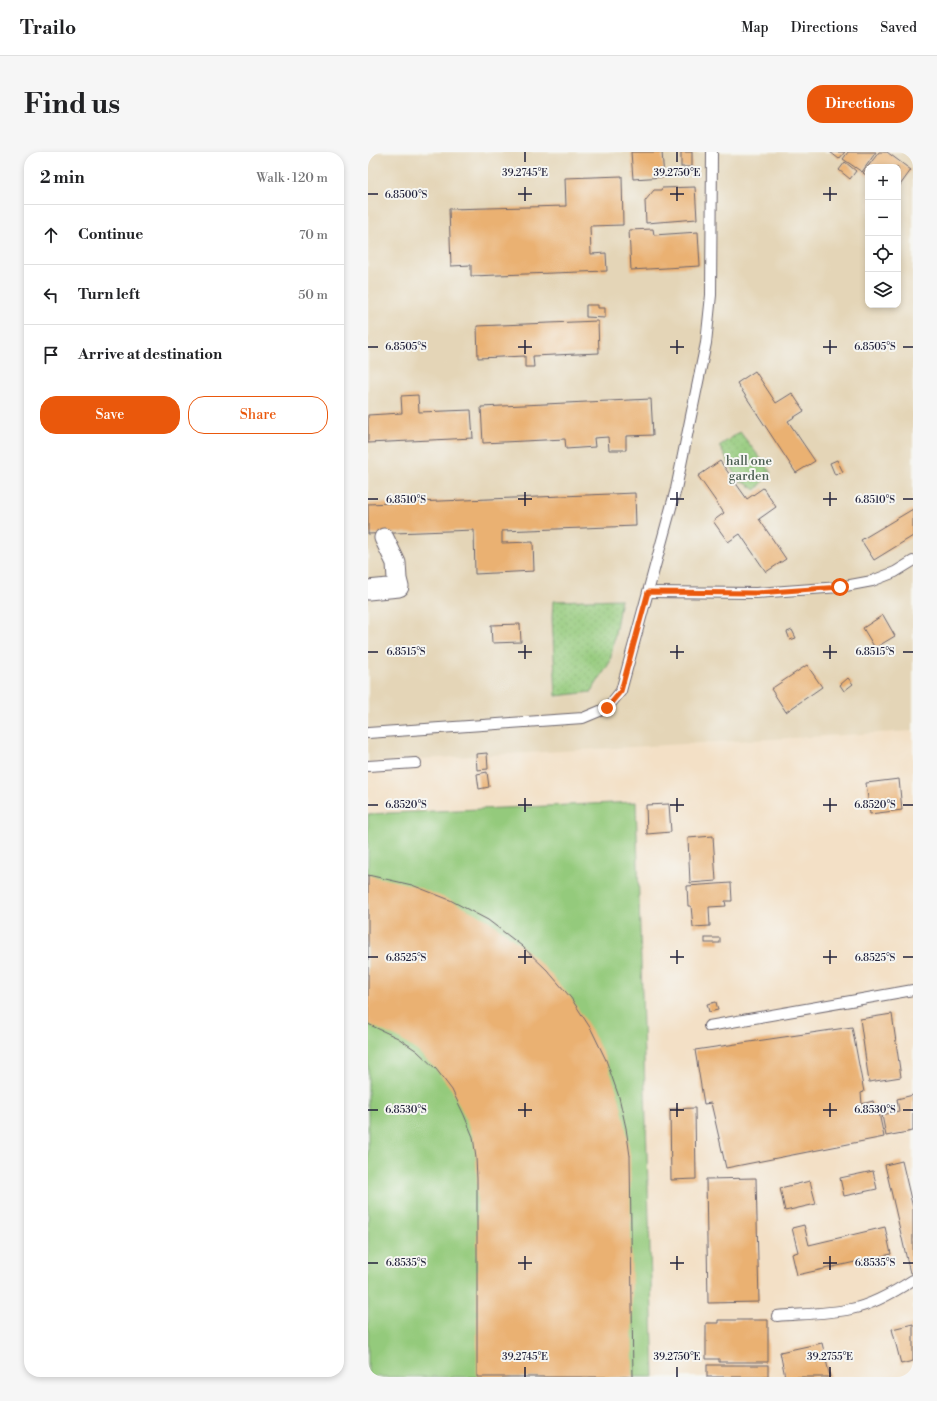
<!DOCTYPE html>
<html lang="en">
<head>
<meta charset="utf-8">
<style>
	:root { --surface:#fff; --page:#f6f6f6; --text:#202124; --muted:#757577; --line:#e0e0e0; --accent:#ea580c }
	body { margin:0; font-family:"Libre Bodoni",serif; background:var(--page); color:var(--text) }
	.controls { position:absolute; right:12px; top:12px; display:grid; overflow:hidden; border-radius:8px; box-shadow:0 2px 6px #0003 }
	.controls button { width:36px; height:36px; display:grid; place-items:center; padding:0; border:0; border-bottom:1px solid var(--line); background:var(--surface); color:var(--text); font:20px sans-serif }
	.stop { position:absolute; width:12px; height:12px; margin:-9px; border:3px solid #ea580c; border-radius:50%; background:#fff }
	.stop.end { background:#ea580c; border-color:#fff; box-shadow:0 1px 4px #0008 }
	.list { margin:0; padding:0; list-style:none }
	h2 { display:flex; justify-content:space-between; align-items:center; height:52px; margin:0; padding:0 16px; font-size:17px }
	h2 small { font-size:13px; font-weight:400; color:var(--muted) }
	.list li { display:grid; grid-template-columns:26px 1fr auto; gap:12px; align-items:center; box-sizing:border-box; height:60px; padding:0 16px; border-top:1px solid var(--line) }
	.list b { display:block; font-size:15px; white-space:nowrap }
	.list em { font-size:13px; font-style:normal; color:var(--muted) }
	.actions { display:flex; gap:8px; padding:12px 16px }
	.actions a { flex:1; padding:9px 0; border:1px solid var(--accent); border-radius:16px; text-align:center; font-size:14px; color:var(--accent) }
	.actions .main { background:var(--accent); color:#fff }
	.icon { flex:none; width:22px; height:22px; fill:none; stroke:currentColor; stroke-width:2; stroke-linecap:round; stroke-linejoin:round }
	.map { position:relative; flex:none; width:545px; height:1225px; overflow:hidden; border-radius:16px }
	header { display:flex; align-items:center; gap:24px; box-sizing:border-box; height:56px; padding:0 20px; background:var(--surface); border-bottom:1px solid var(--line) }
	header strong { font-size:19px }
	nav { display:flex; gap:22px; margin-inline-start:auto; font-size:14px }
	.intro { display:flex; align-items:center; justify-content:space-between; box-sizing:border-box; height:96px; padding:0 24px }
	h1 { margin:0; font-size:28px }
	.button { padding:10px 18px; border-radius:16px; background:var(--accent); color:#fff; font-size:14px; font-weight:700 }
	main { display:flex; gap:24px; padding:0 24px }
	aside { flex:1; background:var(--surface); border-radius:16px; box-shadow:0 2px 6px #0003 }
	.map>svg:first-child { display:block }
	.built { fill:#e4d5b7; fill-rule:evenodd }
	.grass { fill:url(#grass-dots); stroke:#5b765b }
	.pitch { fill:#94ca7b; stroke:#5b765b }
	.building { fill:#eab172 }
	.lines { fill:none; stroke-linecap:round; stroke-linejoin:round }
	.service-casing { stroke:#6b646c; stroke-width:12 }
	.minor-casing { stroke:#6b646c; stroke-width:21 }
	.service { stroke:#fff; stroke-width:10 }
	.minor { stroke:#fff; stroke-width:19 }
	.route { stroke:#ea580c; stroke-width:5 }
	.ticks { fill:none; stroke:#22223b; stroke-width:1.5 }
	.labels { text-anchor:middle; dominant-baseline:central; stroke-width:4; stroke-linejoin:round; paint-order:stroke }
	.park-label { font-size:13px; fill:#4a5d51; stroke:#f6f6f2 }
	.ticks-label { font-size:10px; text-anchor:middle; fill:#22223b; stroke:#f6f6f2; stroke-width:4; stroke-linejoin:round; paint-order:stroke }
</style>
</head>
<body>
<header>
<strong>Trailo</strong>
<nav><a>Map</a><a>Directions</a><a>Saved</a></nav>
</header>
<div class="intro"><h1>Find us</h1><a class="button">Directions</a></div>
<main>
<aside>
<h2>2 min<small>Walk · 120 m</small></h2>
<ul class="list">
<li><svg class="icon" aria-label="ahead" viewBox="0 0 24 24"><path d="M12 20V5M6 11l6-6 6 6"/></svg><div><b>Continue</b></div><em>70 m</em></li>
<li><svg class="icon" aria-label="left" viewBox="0 0 24 24"><path d="M17 20v-9H6M10 6l-5 5 5 5"/></svg><div><b>Turn left</b></div><em>50 m</em></li>
<li><svg class="icon" aria-label="arrive" viewBox="0 0 24 24"><path d="M6 21V4h12l-3 4 3 4H6"/></svg><div><b>Arrive at destination</b></div></li>
</ul>
<div class="actions"><a class="main">Save</a><a>Share</a></div>
</aside>
<div class="map">
<svg width="545" height="1225" viewBox="0 0 545 1225">
	<defs>
		<pattern id="grass-dots" width="8" height="8" patternUnits="userSpaceOnUse"><rect width="8" height="8" fill="#94ca7b"/><path d="M2 2h.1M6 6h.1" fill="none" stroke="#7fad6b" stroke-width="1.8" stroke-linecap="round"/></pattern>
	</defs>
	<rect width="100%" height="100%" fill="#f6f6f2"/>
	<filter id="ink" filterUnits="userSpaceOnUse"><feTurbulence type="fractalNoise" baseFrequency=".025" numOctaves="2"/><feDisplacementMap in="SourceGraphic" scale="8" xChannelSelector="R" yChannelSelector="G"/><feConvolveMatrix kernelMatrix="1 2 1 2 8 2 1 2 1" color-interpolation-filters="sRGB"/></filter>
	<filter id="wash" filterUnits="userSpaceOnUse"><feTurbulence type="fractalNoise" baseFrequency=".012" numOctaves="4" result="noise"/><feDisplacementMap in="SourceGraphic" scale="16" xChannelSelector="R" yChannelSelector="G"/><feGaussianBlur stdDeviation="0.9" result="paint"/><feColorMatrix in="noise" values="0 0 0 0 0 0 0 0 0 0 0 0 0 0 0 0 0 1.4 0 .05"/><feComposite in="paint" operator="in"/></filter>
	<g filter="url(#wash)">
		<rect width="100%" height="100%" fill="#f3e0c6"/>
		<!-- built -->
		<path class="built" d="M0 0H542L545 2V579L0 610ZM500 15H530V153H500Z"/>
		<!-- grass -->
		<g class="grass">
			<polygon points="372,280 403,320 388,338 377,331 372,330 351,294"/>
			<polygon points="253,447 242,510 223,540 188,544 184,466 185,449"/>
		</g>
		<!-- pitch -->
		<polygon class="pitch" points="268,650 286,1225 0,1225 0,662"/>
		<g id="blocks">
			<!-- building -->
			<g class="building">
				<polygon points="263,0 294,0 296,25 265,27"/>
				<rect x="313" y="0" width="11" height="15"/>
				<polygon points="462,0 477,0 471,7"/>
				<polygon points="480,0 508,0 494,20 475,7"/>
				<polygon points="511,0 519,0 543,18 530,36 530,15 500,15 500,24 495,21"/>
				<polygon points="477,10 488,19 482,27 471,18"/>
				<polygon points="254,24 255,73 222,74 223,102 238,101 239,119 103,124 103,113 83,114 81,57 198,54 197,26"/>
				<polygon points="327,35 329,67 278,71 277,49 286,38 293,38 294,36"/>
				<polygon points="285,77 286,83 330,80 332,114 263,118 261,78"/>
				<polygon points="218,153 230,153 230,156 237,156 237,166 218,165"/>
				<polygon points="230,169 231,201 165,204 166,215 157,215 157,204 110,206 109,174"/>
				<polygon points="387,219 408,251 424,241 436,259 420,269 447,309 428,321 369,231"/>
				<polygon points="50,243 51,260 103,258 105,286 0,291 0,263 34,261 33,244"/>
				<polygon points="283,247 285,283 258,284 258,298 241,298 240,285 226,286 227,295 198,297 197,287 115,291 113,255"/>
				<polygon points="469,308 475,320 467,323 462,311"/>
				<polygon points="352,309 379,347 395,336 408,355 391,367 418,407 398,420 372,382 360,390 345,369 356,361 330,324"/>
				<polygon points="267,341 268,374 134,379 134,391 165,390 166,419 107,422 106,378 0,382 0,352"/>
				<polygon points="545,357 545,384 506,408 493,388"/>
				<polygon points="515,463 527,484 507,496 495,476"/>
				<polygon points="152,472 153,490 124,491 123,473"/>
				<polygon points="424,478 428,486 422,488 419,480"/>
				<polygon points="439,513 454,535 418,560 403,537"/>
				<polygon points="480,526 485,532 476,539 472,533"/>
				<polygon points="119,601 120,617 109,618 108,602"/>
				<polygon points="119,620 121,635 111,637 109,622"/>
				<polygon points="531,627 534,658 502,662 498,631"/>
				<polygon points="301,652 303,680 279,682 278,653"/>
				<polygon points="345,684 348,729 322,731 320,686"/>
				<polygon points="0,723 44,733 82,748 120,768 154,794 179,818 203,846 223,877 238,908 251,945 258,976 262,1004 265,1225 109,1225 109,1027 108,1006 105,985 96,963 84,938 68,917 49,899 30,886 0,872"/>
				<polygon points="363,731 364,749 357,749 358,754 341,755 342,774 325,775 323,754 320,754 319,734"/>
				<rect x="337" y="786" width="15" height="5"/>
				<polygon points="348,850 350,858 341,860 339,852"/>
				<polygon points="524,862 533,925 501,930 492,867"/>
				<polygon points="484,875 496,940 493,941 494,952 505,949 507,957 510,956 516,985 358,1016 343,951 336,952 327,898"/>
				<polygon points="545,943 545,979 518,984 514,963 531,959 529,947"/>
				<polygon points="327,956 328,1027 303,1028 302,957"/>
				<polygon points="534,1009 545,1056 545,1121 542,1121 517,1013"/>
				<polygon points="505,1019 509,1037 476,1044 472,1026"/>
				<polygon points="388,1026 391,1150 340,1151 338,1027"/>
				<polygon points="442,1029 448,1052 417,1059 412,1036"/>
				<polygon points="436,1073 441,1093 517,1075 523,1102 429,1123 424,1102 430,1100 424,1076"/>
				<polygon points="350,1168 400,1168 400,1210 351,1210 351,1207 338,1207 338,1171 350,1171"/>
				<polygon points="545,1172 545,1209 533,1212 524,1177"/>
				<polygon points="454,1191 462,1225 417,1225 412,1200"/>
				<rect x="339" y="1213" width="61" height="12"/>
			</g>
		</g>
	</g>
	<g filter="url(#ink)">
		<use href="#blocks" fill-opacity="0" stroke="#6b646c" stroke-width="1"/>
		<g class="lines">
			<defs>
				<g id="service">
					<polyline points="280,440 388,441 472,435 504,429 527,420 545,409"/>
					<polyline points="0,581 215,566 239,556 253,539 308,337 338,191 343,143 344,0"/>
					<polyline points="0,614 48,611"/>
					<polyline points="341,874 545,838"/>
					<path d="M409 1164C433 1162 459 1162 483 1157 504 1153 528 1139 545 1128"/>
				</g>
				<polyline id="minor" points="0,438 31,435 29,427 28,411 16,386"/>
			</defs>
			<!-- service casing -->
			<use href="#service" class="service-casing"/>
			<!-- minor casing -->
			<use href="#minor" class="minor-casing"/>
			<!-- service -->
			<use href="#service" class="service"/>
			<!-- minor -->
			<use href="#minor" class="minor"/>
		</g>
	</g>
	<g class="lines" filter="url(#ink)">
		<!-- route -->
		<polyline class="route" points="239,556 253,539 280,440 388,441 472,435"/>
	</g>
	<!-- ticks -->
	<path class="ticks" d="M157 0V10M309 0V10M157 35V49M309 35V49M462 35V49M0 42H10M150 42H164M302 42H316M455 42H469M157 188V202M309 188V202M462 188V202M0 195H10M150 195H164M302 195H316M455 195H469M535 195H545M157 340V354M309 340V354M462 340V354M0 347H10M150 347H164M302 347H316M455 347H469M535 347H545M157 493V507M309 493V507M462 493V507M0 500H10M150 500H164M302 500H316M455 500H469M535 500H545M157 646V660M309 646V660M462 646V660M0 653H10M150 653H164M302 653H316M455 653H469M535 653H545M157 798V812M309 798V812M462 798V812M0 805H10M150 805H164M302 805H316M455 805H469M535 805H545M157 951V965M309 951V965M462 951V965M0 958H10M150 958H164M302 958H316M455 958H469M535 958H545M157 1104V1118M309 1104V1118M462 1104V1118M0 1111H10M150 1111H164M302 1111H316M455 1111H469M535 1111H545M157 1215V1225M309 1215V1225M462 1215V1225"/>
	<g class="labels">
		<!-- park labels -->
		<g class="park-label">
			<text x="381" y="309">hall one<tspan x="381" dy="15">garden</tspan></text>
		</g>
	</g>
	<g class="ticks-label">
		<text x="157" y="24">39.2745°E</text>
		<text x="309" y="24">39.2750°E</text>
		<text x="38" y="46">6.8500°S</text>
		<text x="38" y="198">6.8505°S</text>
		<text x="507" y="198">6.8505°S</text>
		<text x="38" y="351">6.8510°S</text>
		<text x="507" y="351">6.8510°S</text>
		<text x="38" y="503">6.8515°S</text>
		<text x="507" y="503">6.8515°S</text>
		<text x="38" y="656">6.8520°S</text>
		<text x="507" y="656">6.8520°S</text>
		<text x="38" y="809">6.8525°S</text>
		<text x="507" y="809">6.8525°S</text>
		<text x="38" y="961">6.8530°S</text>
		<text x="507" y="961">6.8530°S</text>
		<text x="38" y="1114">6.8535°S</text>
		<text x="507" y="1114">6.8535°S</text>
		<text x="157" y="1208">39.2745°E</text>
		<text x="309" y="1208">39.2750°E</text>
		<text x="462" y="1208">39.2755°E</text>
	</g>
</svg>
<div class="controls">
<button>+</button>
<button>−</button>
<button><svg class="icon" aria-label="locate" viewBox="0 0 24 24"><circle cx="12" cy="12" r="6"/><path d="M12 2v4M12 18v4M2 12h4M18 12h4"/></svg></button>
<button><svg class="icon" aria-label="layers" viewBox="0 0 24 24"><path d="M12 4l9 5-9 5-9-5zM3 14l9 5 9-5"/></svg></button>
</div>
<div class="stop" style="left:472px;top:435px"></div>
<div class="stop end" style="left:239px;top:556px"></div>
</div>
</main>
</body>
</html>
